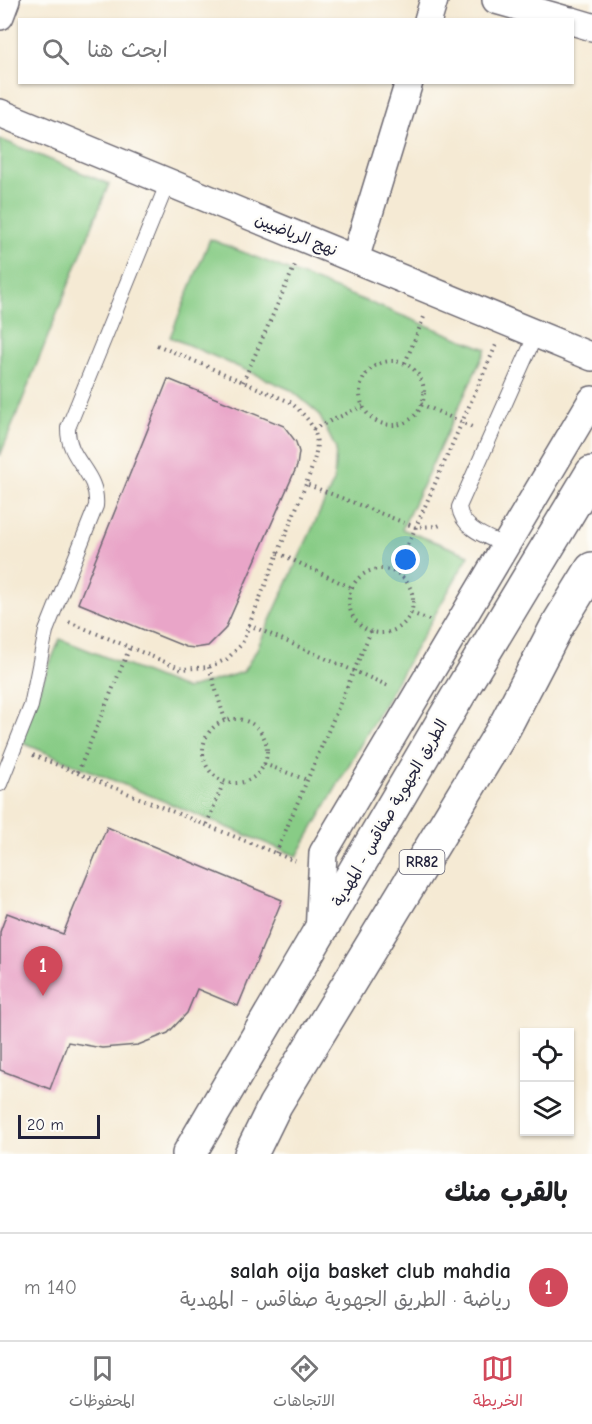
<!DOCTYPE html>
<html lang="ar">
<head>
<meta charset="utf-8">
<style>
	:root { --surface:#fff; --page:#f2f2f2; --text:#202124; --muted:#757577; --line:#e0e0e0; --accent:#d1495b }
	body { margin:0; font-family:"Comic Neue","Playpen Sans Arabic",sans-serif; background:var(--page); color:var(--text); direction:rtl }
	.controls { position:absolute; right:18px; bottom:18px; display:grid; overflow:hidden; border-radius:0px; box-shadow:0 2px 4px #0004 }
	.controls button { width:54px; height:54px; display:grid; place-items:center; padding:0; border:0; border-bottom:2px solid var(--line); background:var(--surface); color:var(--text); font:30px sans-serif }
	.scale { position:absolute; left:18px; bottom:15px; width:82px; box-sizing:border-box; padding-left:6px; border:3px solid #22223b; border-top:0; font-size:16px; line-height:21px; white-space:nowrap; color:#22223b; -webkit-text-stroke:4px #fdfcf7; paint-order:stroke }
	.you { position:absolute; left:406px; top:560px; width:21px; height:21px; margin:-15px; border:4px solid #fff; border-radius:50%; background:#1a73e8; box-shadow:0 0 0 9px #1a73e833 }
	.badge { display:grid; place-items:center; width:39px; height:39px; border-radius:50%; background:var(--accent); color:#fff; font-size:20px; font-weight:700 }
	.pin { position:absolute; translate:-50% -50px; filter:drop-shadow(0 2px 3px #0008) }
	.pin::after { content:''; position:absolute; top:32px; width:21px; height:18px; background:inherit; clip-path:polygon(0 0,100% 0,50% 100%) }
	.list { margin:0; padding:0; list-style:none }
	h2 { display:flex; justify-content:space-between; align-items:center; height:78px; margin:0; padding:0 24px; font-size:26px }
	h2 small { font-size:20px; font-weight:400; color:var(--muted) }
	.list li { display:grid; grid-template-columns:39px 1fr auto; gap:18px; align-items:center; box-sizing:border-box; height:108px; padding:0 24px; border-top:2px solid var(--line) }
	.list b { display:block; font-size:22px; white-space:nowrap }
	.list p { margin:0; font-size:20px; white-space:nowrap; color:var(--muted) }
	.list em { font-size:20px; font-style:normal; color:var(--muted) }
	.icon { flex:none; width:33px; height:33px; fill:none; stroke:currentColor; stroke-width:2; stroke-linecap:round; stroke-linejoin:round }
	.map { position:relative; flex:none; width:592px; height:1154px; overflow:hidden; direction:ltr }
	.search { position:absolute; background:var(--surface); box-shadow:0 2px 4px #0004; left:18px; right:18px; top:18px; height:66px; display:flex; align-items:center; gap:15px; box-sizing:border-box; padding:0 21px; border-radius:0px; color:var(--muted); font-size:22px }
	.sheet { height:186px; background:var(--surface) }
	nav { display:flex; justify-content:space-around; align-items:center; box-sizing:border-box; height:84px; border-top:2px solid var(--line); background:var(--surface); font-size:16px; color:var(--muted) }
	nav a { display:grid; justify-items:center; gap:3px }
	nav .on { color:var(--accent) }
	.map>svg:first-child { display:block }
	.green { fill:#88cc86; stroke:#557760; stroke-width:1.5 }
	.building { fill:#e9a5c8 }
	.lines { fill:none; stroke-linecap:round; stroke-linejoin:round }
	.service-casing { stroke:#6c6871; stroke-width:16 }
	.minor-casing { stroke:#6c6871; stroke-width:30 }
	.primary-casing { stroke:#6c6871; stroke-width:36 }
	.path { stroke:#6c6871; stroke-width:4; stroke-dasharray:1.5 4.5; stroke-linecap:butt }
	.service { stroke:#fff; stroke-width:14 }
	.minor { stroke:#fff; stroke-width:27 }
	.primary { stroke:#fff; stroke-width:33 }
	.labels { text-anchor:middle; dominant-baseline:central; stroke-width:5; stroke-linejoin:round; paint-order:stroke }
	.shield { fill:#fdfcf7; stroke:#646373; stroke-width:1.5 }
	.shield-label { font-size:15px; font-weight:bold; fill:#22223b }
	.street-label { font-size:16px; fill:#22223b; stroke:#fdfcf7 }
</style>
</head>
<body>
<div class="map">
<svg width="592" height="1154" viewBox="0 0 592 1154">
	<rect width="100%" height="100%" fill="#fdfcf7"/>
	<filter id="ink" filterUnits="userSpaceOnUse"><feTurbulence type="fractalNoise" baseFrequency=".0167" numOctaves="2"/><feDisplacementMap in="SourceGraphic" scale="12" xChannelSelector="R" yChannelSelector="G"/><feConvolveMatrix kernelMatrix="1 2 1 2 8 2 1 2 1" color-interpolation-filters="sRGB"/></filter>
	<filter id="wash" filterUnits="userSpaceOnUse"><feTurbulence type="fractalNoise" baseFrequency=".008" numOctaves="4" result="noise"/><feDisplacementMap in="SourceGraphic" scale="24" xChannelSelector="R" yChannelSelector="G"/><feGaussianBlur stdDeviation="1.35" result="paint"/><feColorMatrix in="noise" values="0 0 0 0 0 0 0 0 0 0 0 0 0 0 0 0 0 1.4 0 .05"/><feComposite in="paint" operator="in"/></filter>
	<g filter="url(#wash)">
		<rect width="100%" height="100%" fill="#f5ead4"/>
		<!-- green -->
		<g class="green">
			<polygon points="0,139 109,184 0,456"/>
			<polygon points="210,239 486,349 402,529 469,555 297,856 18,741 60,639 186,689 243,672 256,651 334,481 336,449 318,413 291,390 170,337"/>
		</g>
		<g id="blocks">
			<!-- building -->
			<g class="building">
				<polygon points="168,379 284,426 296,442 299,452 297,466 225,629 208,646 195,648 186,647 78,603"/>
				<polygon points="107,827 282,900 238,1006 197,989 187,1013 168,1033 138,1045 102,1048 68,1042 50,1089 0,1070 0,932 7,913 63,934"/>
			</g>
		</g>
	</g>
	<g filter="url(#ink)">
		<use href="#blocks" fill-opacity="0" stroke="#6c6871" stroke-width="1.5"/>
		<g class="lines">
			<defs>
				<g id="service">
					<path d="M506 546C488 537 462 530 459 507L536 334"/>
					<path d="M0 784 31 706 46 631 96 506C99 472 67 461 68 428L168 182"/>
				</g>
				<g id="minor">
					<polyline points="496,0 566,20"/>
					<polyline points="0,16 6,0"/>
					<polyline points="428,20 434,0"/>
					<polyline points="572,21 592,27"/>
					<polyline points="0,113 592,357"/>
					<polyline points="355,259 409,82"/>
					<polyline points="319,934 323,853 592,400"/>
				</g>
				<g id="primary">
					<polyline points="189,1154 459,694 592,473"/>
					<polyline points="251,1154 275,1105 504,728 557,626 592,569"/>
				</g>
			</defs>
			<!-- service casing -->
			<use href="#service" class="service-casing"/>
			<!-- minor casing -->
			<use href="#minor" class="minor-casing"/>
			<!-- primary casing -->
			<use href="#primary" class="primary-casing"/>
			<!-- path -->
			<g class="path">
				<path d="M157 345 290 402C324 431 321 444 306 484L415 527 438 526 443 524"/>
				<circle cx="392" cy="393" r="32"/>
				<polyline points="405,363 424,317"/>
				<polyline points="243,382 295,265"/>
				<polyline points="421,404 472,427"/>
				<polyline points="313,429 363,406"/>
				<polyline points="278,553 352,588"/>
				<circle cx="381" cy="601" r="32"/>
				<polyline points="396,572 496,345"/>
				<polyline points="411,613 429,620"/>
				<polyline points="69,622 182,669 209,667 227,659 242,644 249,625 391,687"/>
				<polyline points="249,625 306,484"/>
				<polyline points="209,667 225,720"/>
				<circle cx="235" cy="751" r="32"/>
				<polyline points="33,755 295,861"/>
				<polyline points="264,764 307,780"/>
				<polyline points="78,772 130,647"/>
				<polyline points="207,824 224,781"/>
				<polyline points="276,853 371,631"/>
			</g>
			<!-- service -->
			<use href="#service" class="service"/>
			<!-- minor -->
			<use href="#minor" class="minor"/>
			<!-- primary -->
			<use href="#primary" class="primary"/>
		</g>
	</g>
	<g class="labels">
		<!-- shield labels -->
		<rect class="shield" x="399.5" y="850" width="45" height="24" rx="4.5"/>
		<g class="shield-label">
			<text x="422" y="862">RR82</text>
		</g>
		<!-- street labels -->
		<g class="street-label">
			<text transform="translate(296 235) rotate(22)">نهج الرياضيين</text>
			<text transform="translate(390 813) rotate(-60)">الطريق الجهوية صفاقس - المهدية</text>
		</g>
	</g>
</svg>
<div class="controls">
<button><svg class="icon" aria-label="locate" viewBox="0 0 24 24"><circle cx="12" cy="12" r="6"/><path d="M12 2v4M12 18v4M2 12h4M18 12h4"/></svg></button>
<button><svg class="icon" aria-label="layers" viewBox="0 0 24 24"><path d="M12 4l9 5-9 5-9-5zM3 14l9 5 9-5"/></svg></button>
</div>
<div class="scale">20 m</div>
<div class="you"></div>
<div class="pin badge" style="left:43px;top:996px">1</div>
<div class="search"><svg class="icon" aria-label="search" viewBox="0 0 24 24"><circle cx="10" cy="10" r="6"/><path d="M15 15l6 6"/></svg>ابحث هنا</div>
</div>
<section class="sheet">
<h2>بالقرب منك<small></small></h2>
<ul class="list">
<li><span class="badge">1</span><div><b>salah oija basket club mahdia</b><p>رياضة · الطريق الجهوية صفاقس - المهدية</p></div><em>140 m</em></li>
</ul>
</section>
<nav>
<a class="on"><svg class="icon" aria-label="map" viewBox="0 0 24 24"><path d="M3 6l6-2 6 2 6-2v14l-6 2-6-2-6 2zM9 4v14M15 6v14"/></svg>الخريطة</a>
<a><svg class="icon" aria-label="directions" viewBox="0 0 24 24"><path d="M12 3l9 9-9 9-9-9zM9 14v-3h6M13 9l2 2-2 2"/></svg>الاتجاهات</a>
<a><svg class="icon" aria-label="saved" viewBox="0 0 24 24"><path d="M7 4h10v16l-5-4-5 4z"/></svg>المحفوظات</a>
</nav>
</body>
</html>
